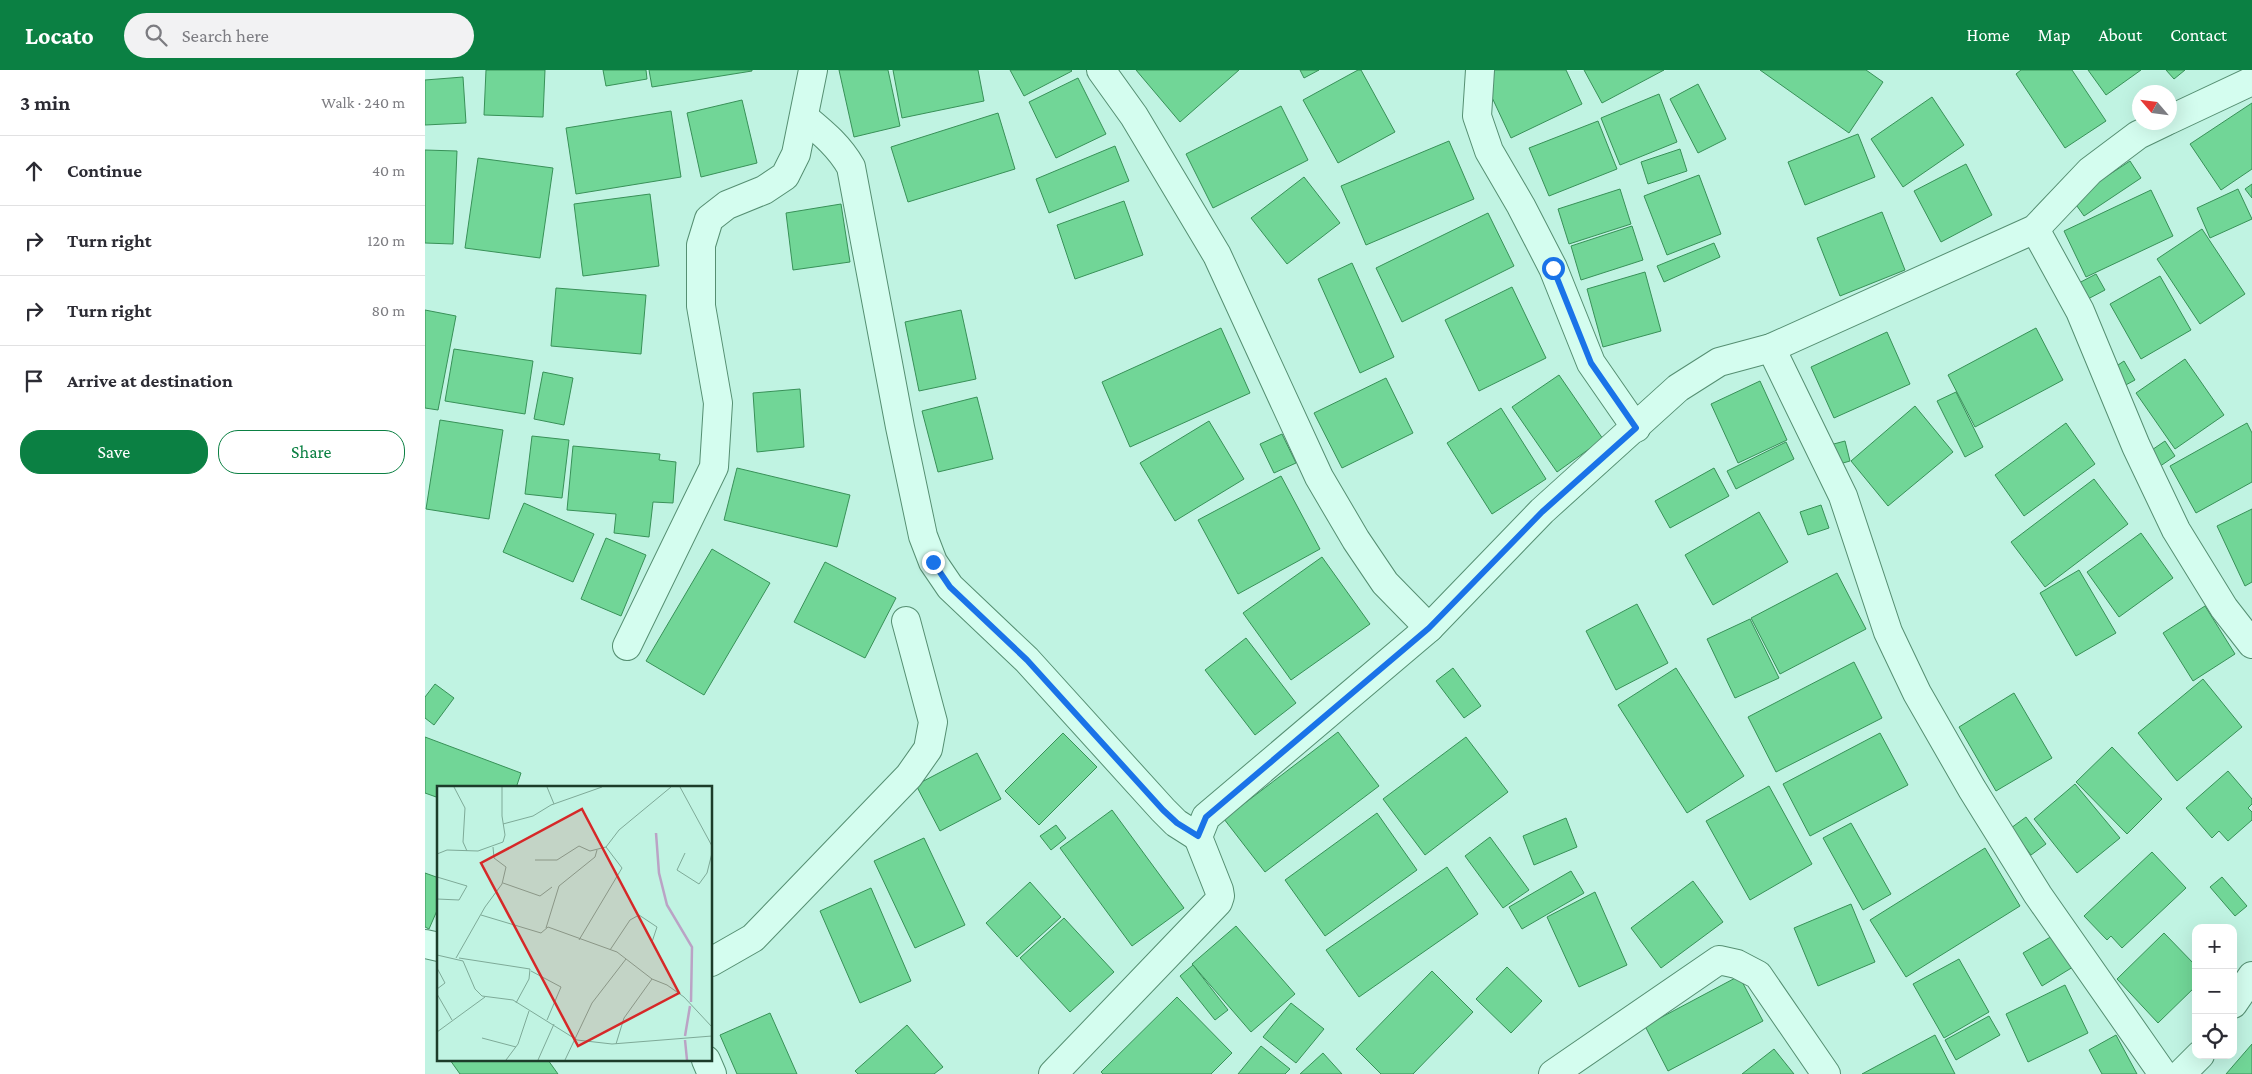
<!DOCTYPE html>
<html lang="en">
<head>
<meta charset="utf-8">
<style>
	:root { --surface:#fff; --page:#f2f2f3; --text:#2b2b33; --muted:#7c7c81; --line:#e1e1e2; --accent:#0b8043 }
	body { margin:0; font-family:"Crimson Pro",serif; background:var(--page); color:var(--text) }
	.controls { position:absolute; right:15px; bottom:15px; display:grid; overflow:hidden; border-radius:10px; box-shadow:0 5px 20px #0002 }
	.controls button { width:45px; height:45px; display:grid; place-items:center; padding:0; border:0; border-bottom:1px solid var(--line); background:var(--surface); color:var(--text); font:25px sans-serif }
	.compass { position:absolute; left:1707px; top:15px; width:45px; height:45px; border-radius:50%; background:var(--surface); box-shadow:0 5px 20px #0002; rotate:298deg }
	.stop { position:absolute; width:15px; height:15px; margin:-11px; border:4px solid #1a73e8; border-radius:50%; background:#fff }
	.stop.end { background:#1a73e8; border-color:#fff; box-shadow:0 1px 5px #0008 }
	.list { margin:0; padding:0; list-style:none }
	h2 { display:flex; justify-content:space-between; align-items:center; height:65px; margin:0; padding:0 20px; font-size:21px }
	h2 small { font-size:16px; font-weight:400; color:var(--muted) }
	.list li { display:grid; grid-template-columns:32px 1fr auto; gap:15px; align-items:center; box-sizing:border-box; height:70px; padding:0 20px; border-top:1px solid var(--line) }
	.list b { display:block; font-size:19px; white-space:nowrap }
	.list em { font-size:16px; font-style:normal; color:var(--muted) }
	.actions { display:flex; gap:10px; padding:15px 20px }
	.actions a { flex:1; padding:11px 0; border:1px solid var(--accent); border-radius:20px; text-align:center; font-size:18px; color:var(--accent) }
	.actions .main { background:var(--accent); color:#fff }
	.icon { flex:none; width:28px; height:28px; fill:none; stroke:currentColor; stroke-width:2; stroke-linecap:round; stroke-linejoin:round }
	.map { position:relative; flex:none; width:1827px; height:1004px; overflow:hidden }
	header { display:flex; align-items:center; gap:30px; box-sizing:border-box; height:70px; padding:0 25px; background:var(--accent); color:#fff }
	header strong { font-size:24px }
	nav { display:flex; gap:28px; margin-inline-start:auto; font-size:18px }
	.search { width:350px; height:45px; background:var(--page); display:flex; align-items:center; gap:12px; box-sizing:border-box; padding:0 18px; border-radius:28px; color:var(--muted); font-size:19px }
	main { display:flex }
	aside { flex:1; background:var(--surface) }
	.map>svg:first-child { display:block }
	.building { fill:#71d697; stroke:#389158 }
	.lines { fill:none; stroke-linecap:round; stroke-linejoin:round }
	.minor-casing { stroke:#558f72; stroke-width:30 }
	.minor { stroke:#d4fdef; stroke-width:28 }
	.route { stroke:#1a73e8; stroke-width:6 }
	.inset-river { fill:none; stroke:#baa3c5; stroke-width:2.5 }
	.inset-road { fill:none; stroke:#7eaa98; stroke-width:1 }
	.view { fill:#d62828; fill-opacity:0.15; stroke:#d62828; stroke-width:2.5 }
	.inset-edge { fill:none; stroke:#1c3c2a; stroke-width:2.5 }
</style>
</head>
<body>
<header>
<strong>Locato</strong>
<div class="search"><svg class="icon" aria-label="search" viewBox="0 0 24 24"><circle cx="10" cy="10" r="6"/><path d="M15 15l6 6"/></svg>Search here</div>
<nav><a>Home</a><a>Map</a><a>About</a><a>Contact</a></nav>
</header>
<main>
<aside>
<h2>3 min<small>Walk · 240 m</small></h2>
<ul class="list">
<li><svg class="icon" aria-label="ahead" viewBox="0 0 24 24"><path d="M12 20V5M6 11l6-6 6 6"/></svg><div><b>Continue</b></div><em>40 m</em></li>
<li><svg class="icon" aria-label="right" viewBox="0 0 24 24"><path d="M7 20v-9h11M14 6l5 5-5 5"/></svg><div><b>Turn right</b></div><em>120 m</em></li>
<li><svg class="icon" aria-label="right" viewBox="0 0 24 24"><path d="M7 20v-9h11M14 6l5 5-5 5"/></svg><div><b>Turn right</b></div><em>80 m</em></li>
<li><svg class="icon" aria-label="arrive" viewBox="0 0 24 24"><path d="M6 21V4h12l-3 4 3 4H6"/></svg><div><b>Arrive at destination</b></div></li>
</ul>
<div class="actions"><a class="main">Save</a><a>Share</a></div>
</aside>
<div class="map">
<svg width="1827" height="1004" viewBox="0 0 1827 1004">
	<rect width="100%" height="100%" fill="#c0f3e2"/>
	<!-- building -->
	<g class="building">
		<polygon points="61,0 120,0 118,47 59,45"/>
		<polygon points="178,0 221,0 222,9 181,16"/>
		<polygon points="224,0 327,0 327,1 227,17"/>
		<polygon points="414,0 463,0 475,56 429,67"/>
		<polygon points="468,0 553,0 559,31 477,48"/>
		<polygon points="585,0 646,0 647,1 599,26"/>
		<polygon points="711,0 814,0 755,52"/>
		<polygon points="875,0 894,0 879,8"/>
		<polygon points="933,0 936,0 970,62 913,93 878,30"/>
		<polygon points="1065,0 1141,0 1157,34 1086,68 1056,4"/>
		<polygon points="1159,0 1239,0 1177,33"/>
		<polygon points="1335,0 1441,0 1458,12 1424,63"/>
		<polygon points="1596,0 1647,0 1681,51 1640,78 1591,4"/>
		<polygon points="1663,0 1716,0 1681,25"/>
		<polygon points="1741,0 1760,0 1749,9"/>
		<polygon points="38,7 41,53 0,55 0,10"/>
		<polygon points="653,8 681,64 631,88 604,32"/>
		<polygon points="1273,14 1301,69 1273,83 1245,29"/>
		<polygon points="1234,24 1252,72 1195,95 1176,48"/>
		<polygon points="1507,27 1539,75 1478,117 1446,69"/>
		<polygon points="317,30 332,93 276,107 262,43"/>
		<polygon points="1827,33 1827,99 1796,120 1765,74"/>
		<polygon points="856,36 883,90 788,138 761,84"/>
		<polygon points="246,41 256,107 151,124 141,58"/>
		<polygon points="573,43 590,99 483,132 466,77"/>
		<polygon points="1173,51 1192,99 1124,126 1104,78"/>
		<polygon points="1433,64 1450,107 1380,135 1363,92"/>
		<polygon points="1024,71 1049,129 941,175 916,116"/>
		<polygon points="690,76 704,111 624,143 611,109"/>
		<polygon points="1255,79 1262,101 1223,114 1216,92"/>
		<polygon points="0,80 32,81 28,174 0,173"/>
		<polygon points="53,88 128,98 115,188 40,178"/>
		<polygon points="1705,91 1716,108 1659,146 1647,129"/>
		<polygon points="1541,94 1567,145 1516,172 1489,121"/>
		<polygon points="1274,105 1296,164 1242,185 1219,126"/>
		<polygon points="879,107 915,153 862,194 826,148"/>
		<polygon points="1827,114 1827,128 1820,119"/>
		<polygon points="1195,119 1206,154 1144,174 1133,139"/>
		<polygon points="1813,119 1827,149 1785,168 1772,138"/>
		<polygon points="1726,120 1748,166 1661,207 1639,161"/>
		<polygon points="225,124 234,196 158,206 149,134"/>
		<polygon points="699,131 718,185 650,209 632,155"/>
		<polygon points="416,134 425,192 368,200 361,143"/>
		<polygon points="1457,142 1480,200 1415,226 1392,168"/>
		<polygon points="1063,143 1089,196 977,252 951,198"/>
		<polygon points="1207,156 1218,190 1156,210 1146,176"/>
		<polygon points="1777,159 1820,224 1775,254 1732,189"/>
		<polygon points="1289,173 1295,187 1239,212 1232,196"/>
		<polygon points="927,193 969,287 935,303 893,209"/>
		<polygon points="1220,202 1236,261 1178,277 1162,219"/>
		<polygon points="1671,204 1680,220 1661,230 1652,214"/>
		<polygon points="1735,206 1766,260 1716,289 1685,234"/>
		<polygon points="1087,217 1121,288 1054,321 1020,250"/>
		<polygon points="131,218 221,225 216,284 126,276"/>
		<polygon points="0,240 31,246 13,340 0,338"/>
		<polygon points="536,240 551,309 494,321 480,252"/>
		<polygon points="796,258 825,323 705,377 677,312"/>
		<polygon points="1611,258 1638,310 1550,357 1523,305"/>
		<polygon points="1462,262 1485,314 1409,348 1386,297"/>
		<polygon points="29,279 108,291 100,344 20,331"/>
		<polygon points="1760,289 1799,345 1750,379 1711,323"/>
		<polygon points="1699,291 1710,310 1697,317 1687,299"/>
		<polygon points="118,302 148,308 139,355 109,349"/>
		<polygon points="1134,305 1178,369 1132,402 1087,337"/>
		<polygon points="961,308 988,363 917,398 889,343"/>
		<polygon points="1335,311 1362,370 1313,393 1286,334"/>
		<polygon points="375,319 379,377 332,382 328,323"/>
		<polygon points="1531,322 1558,377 1540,387 1512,331"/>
		<polygon points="552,327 568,389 513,402 497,341"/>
		<polygon points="1490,336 1528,382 1463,436 1426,391"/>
		<polygon points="1076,338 1121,409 1067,444 1022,373"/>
		<polygon points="15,350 78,360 64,449 1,439"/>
		<polygon points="784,351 819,409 750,451 715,393"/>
		<polygon points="1641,353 1670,394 1599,446 1570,405"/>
		<polygon points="1822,353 1827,363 1827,412 1771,443 1745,396"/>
		<polygon points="857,364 871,393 849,403 835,374"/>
		<polygon points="107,366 144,370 137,428 100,424"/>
		<polygon points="1420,371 1425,391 1411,395 1405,375"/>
		<polygon points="1740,371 1750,386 1731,399 1721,384"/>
		<polygon points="1361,372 1369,389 1311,419 1302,401"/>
		<polygon points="148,376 235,384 234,390 251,392 248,433 228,432 224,467 189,463 191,444 142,440"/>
		<polygon points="312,398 425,425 412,477 299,450"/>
		<polygon points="1289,398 1304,426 1245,458 1230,431"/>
		<polygon points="856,406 895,479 813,524 773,450"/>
		<polygon points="1669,409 1703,454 1620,517 1586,472"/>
		<polygon points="99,433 169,464 148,512 78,482"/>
		<polygon points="1396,435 1404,458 1383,465 1375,442"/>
		<polygon points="1827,439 1827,512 1820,516 1792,456"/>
		<polygon points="1334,442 1363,492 1288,535 1260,485"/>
		<polygon points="1716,463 1748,508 1694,547 1662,502"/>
		<polygon points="181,468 221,485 196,546 156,529"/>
		<polygon points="287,479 345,513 279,625 221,591"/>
		<polygon points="897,487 945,554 866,610 818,543"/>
		<polygon points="400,492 471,528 440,588 369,552"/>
		<polygon points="1654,500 1691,563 1651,586 1615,523"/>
		<polygon points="1412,503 1441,559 1355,604 1326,548"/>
		<polygon points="1212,534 1243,593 1191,620 1161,561"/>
		<polygon points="1780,536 1810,584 1768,611 1738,563"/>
		<polygon points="1325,549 1354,608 1310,628 1282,569"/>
		<polygon points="821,568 871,633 830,665 780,600"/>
		<polygon points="1429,592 1457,648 1351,702 1323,647"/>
		<polygon points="1028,598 1056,636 1039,648 1011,611"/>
		<polygon points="1251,598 1319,706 1262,743 1193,635"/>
		<polygon points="1778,609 1817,657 1752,711 1713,663"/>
		<polygon points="10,614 29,628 9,655 0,648 0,627"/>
		<polygon points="1589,623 1627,688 1571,721 1534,657"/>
		<polygon points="913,662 954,716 840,802 799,749"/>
		<polygon points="638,663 672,697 614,755 580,721"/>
		<polygon points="1455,663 1483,715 1385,766 1358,714"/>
		<polygon points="0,667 96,703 91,718 14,718 14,728 0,723"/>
		<polygon points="1041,667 1083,722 1000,785 958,729"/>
		<polygon points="1687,677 1737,729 1702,764 1651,712"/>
		<polygon points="552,683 576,729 515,761 491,715"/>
		<polygon points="1803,701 1827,729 1827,734 1823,738 1827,742 1827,750 1803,771 1794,761 1787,768 1761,738"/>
		<polygon points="1650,714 1695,768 1652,803 1609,749"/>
		<polygon points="1344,716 1387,794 1325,830 1281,751"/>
		<polygon points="687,740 759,838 707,876 635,778"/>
		<polygon points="952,743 992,800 900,866 860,810"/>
		<polygon points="1601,747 1621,774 1606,785 1586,758"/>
		<polygon points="1141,748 1152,777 1109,795 1098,766"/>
		<polygon points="1426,753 1466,824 1438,840 1398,768"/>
		<polygon points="631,755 641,768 626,780 615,766"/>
		<polygon points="1065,767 1104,820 1078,838 1040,786"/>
		<polygon points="499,768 540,855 490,878 449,791"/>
		<polygon points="1560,778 1595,836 1481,907 1445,850"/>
		<polygon points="1727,782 1761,818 1697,878 1686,866 1682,870 1659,846"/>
		<polygon points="1022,797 1053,844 934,927 901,880"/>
		<polygon points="1146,801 1159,823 1097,859 1084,837"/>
		<polygon points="0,803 14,808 14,836 4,859 0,857"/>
		<polygon points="1797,807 1822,836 1810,846 1785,817"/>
		<polygon points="1268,811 1298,852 1236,898 1206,858"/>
		<polygon points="605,812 636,847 592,887 561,853"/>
		<polygon points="446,818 486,911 435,933 395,841"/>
		<polygon points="1170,822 1202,895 1154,917 1122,847"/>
		<polygon points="1426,834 1450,892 1393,916 1369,858"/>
		<polygon points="639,848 689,902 645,942 595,888"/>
		<polygon points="811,856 870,924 826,962 767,894"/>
		<polygon points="1739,863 1771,896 1771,916 1733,953 1692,909"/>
		<polygon points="1629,865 1648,897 1617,916 1598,883"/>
		<polygon points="1534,889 1564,942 1519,968 1488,914"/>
		<polygon points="768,895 803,940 790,950 755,906"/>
		<polygon points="1082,897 1117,931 1086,963 1051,929"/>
		<polygon points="1007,901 1048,942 988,1004 956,1004 931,979"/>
		<polygon points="1314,906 1338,951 1243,1001 1220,956"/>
		<polygon points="1640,915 1663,963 1603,992 1581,944"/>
		<polygon points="752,927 807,983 786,1004 678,1004 676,1002"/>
		<polygon points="866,933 899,959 871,993 838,967"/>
		<polygon points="345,943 372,1004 312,1004 295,965"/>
		<polygon points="1564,946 1575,965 1531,990 1520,970"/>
		<polygon points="482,955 518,997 509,1004 433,1004 430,1001"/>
		<polygon points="1510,965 1530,1004 1437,1004"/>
		<polygon points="1691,965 1712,1004 1677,1004 1664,980"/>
		<polygon points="1827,974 1827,1004 1801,1004"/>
		<polygon points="836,976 865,999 860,1004 813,1004"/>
		<polygon points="1349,979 1369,1004 1317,1004"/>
		<polygon points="898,983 917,1004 875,1004"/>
		<polygon points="25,990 123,990 133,1004 35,1004"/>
	</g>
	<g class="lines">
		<defs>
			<g id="minor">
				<polyline points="676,0 709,46 792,185 894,407 931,470 960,513 1004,558"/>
				<polyline points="1055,0 1052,46 1064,81 1096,136 1128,198 1166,293 1211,358"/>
				<path d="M380 48C398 63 414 76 426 97L475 357 498 466 508 492 525 517 602 590 738 740 751 753 773 767"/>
				<polyline points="1744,50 1827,11"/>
				<polyline points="1610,159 1655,241 1711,376 1751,460 1799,538 1827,574"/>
				<polyline points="1346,278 1418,426 1463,562 1492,623 1547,719 1613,825 1738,1004"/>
				<polyline points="202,576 289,397 293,333 276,236 276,175 284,149 302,135 339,120 360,106 371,84 388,0"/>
				<polyline points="0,874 14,877"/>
				<polyline points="286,892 328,868 484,706 503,679 508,652 481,551"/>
				<polyline points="1808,934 1827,906"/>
				<polyline points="281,990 287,1004"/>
				<polyline points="628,1004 793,832 795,826 794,820 773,767 781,747 1004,558 1117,441 1253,318 1294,292 1346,278 1610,159 1665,101 1713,65 1740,52"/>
				<polyline points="1128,1004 1294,890 1312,894 1333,905 1401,1004"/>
				<polyline points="1756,1004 1775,985"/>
			</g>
		</defs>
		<!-- minor casing -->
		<use href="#minor" class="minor-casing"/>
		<!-- minor -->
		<use href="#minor" class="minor"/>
	</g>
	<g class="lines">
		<!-- route -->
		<polyline class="route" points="508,492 525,517 602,590 738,740 752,753 773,766 781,747 1004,558 1117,442 1211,358 1166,293 1128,198"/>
	</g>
	<!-- overview -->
	<g transform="translate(12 716)">
		<rect width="275" height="275" fill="#c0f3e2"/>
		<path class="inset-river" d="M219 47 222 87 230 119 255 161 254 216M248 250 253 220M248 254 250 274"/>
		<path class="inset-road" d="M17 1 28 22 26 56 30 65M110 1 117 18M243 1 275 60M66 38 96 30 114 19 165 1M248 67 240 84 262 98 270 87 275 67M0 68 10 64 41 65 66 56 68 49 65 30V1M98 74H120L142 60 153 65 169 61 182 44 234 1M0 91 30 100 22 114 0 113M66 97 103 110 115 101M44 129 104 147 111 141 180 166 215 193 230 199 247 211 275 241M109 142 122 100 158 71 160 64M142 154 185 82 169 61M173 164 193 134 202 129 220 141 215 156M0 169 26 175 38 203 45 210 76 214 140 254 175 258 275 250M19 172 48 121 65 98 69 81 57 72 56 61M22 172 93 183 92 193 79 217M0 182 8 197 0 203M94 185 124 201 110 234M0 208 15 234M0 246 48 211M45 252 79 261M179 258 187 232 215 193M69 274 81 258 92 225M101 274 117 238M128 274 155 217 189 173"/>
		<path class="view" d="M145 23 242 207 141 260 44 77Z"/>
		<rect width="275" height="275" class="inset-edge"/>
	</g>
</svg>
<div class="controls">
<button>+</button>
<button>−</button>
<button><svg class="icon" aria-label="locate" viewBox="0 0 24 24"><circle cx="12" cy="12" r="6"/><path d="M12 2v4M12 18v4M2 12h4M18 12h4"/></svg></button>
</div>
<svg class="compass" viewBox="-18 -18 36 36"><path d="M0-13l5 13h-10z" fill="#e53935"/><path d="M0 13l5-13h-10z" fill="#7c7c81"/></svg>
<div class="stop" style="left:1128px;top:198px"></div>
<div class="stop end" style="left:508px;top:492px"></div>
</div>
</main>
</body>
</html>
